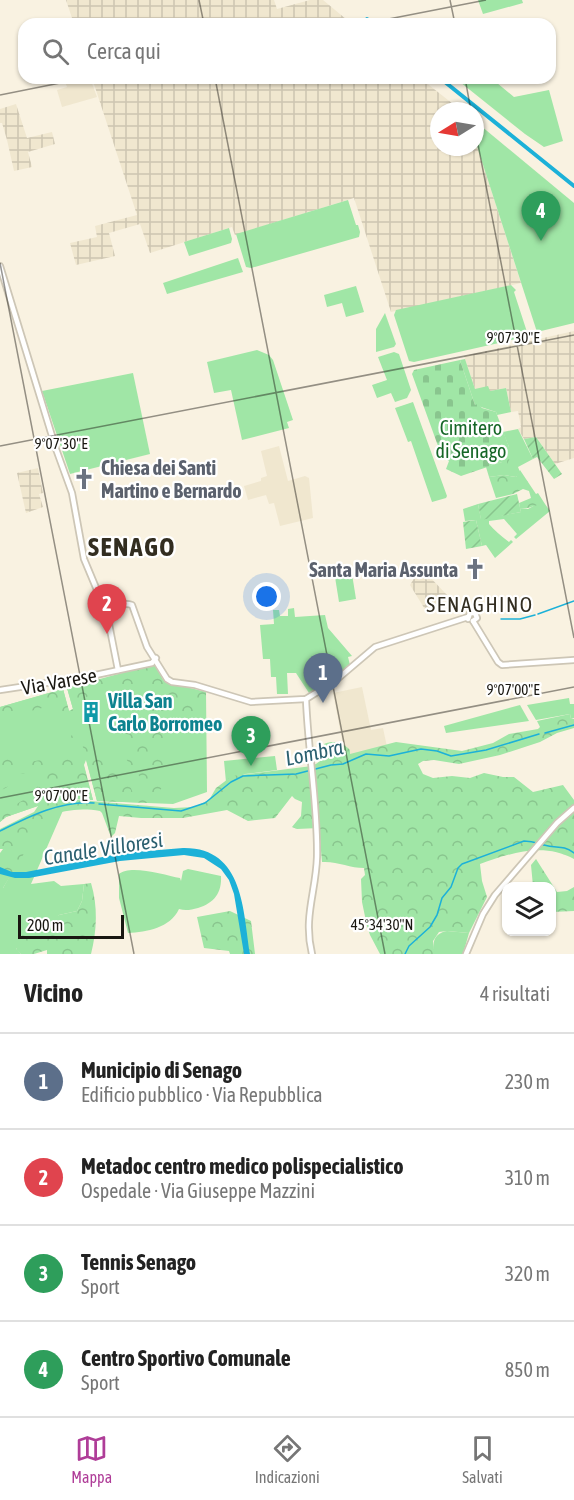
<!DOCTYPE html>
<html lang="it">
<head>
<meta charset="utf-8">
<style>
	:root { --surface:#fff; --page:#f2f2f2; --text:#222; --muted:#767676; --line:#e0e0e0; --accent:#af3d98 }
	body { margin:0; font-family:"Asap Condensed",sans-serif; background:var(--page); color:var(--text) }
	.controls { position:absolute; right:18px; bottom:18px; display:grid; overflow:hidden; border-radius:12px; box-shadow:0 2px 4px #0004 }
	.controls button { width:54px; height:54px; display:grid; place-items:center; padding:0; border:0; border-bottom:2px solid var(--line); background:var(--surface); color:var(--text); font:30px sans-serif }
	.compass { position:absolute; left:430px; top:102px; width:54px; height:54px; border-radius:50%; background:var(--surface); box-shadow:0 2px 4px #0004; rotate:259deg }
	.scale { position:absolute; left:18px; bottom:15px; width:106px; box-sizing:border-box; padding-left:6px; border:3px solid #191711; border-top:0; font-size:16px; line-height:21px; white-space:nowrap; color:#191711; -webkit-text-stroke:4px #fff; paint-order:stroke }
	.you { position:absolute; left:267px; top:597px; width:21px; height:21px; margin:-15px; border:4px solid #fff; border-radius:50%; background:#1a73e8; box-shadow:0 0 0 9px #1a73e833 }
	.badge { display:grid; place-items:center; width:39px; height:39px; border-radius:50%; background:var(--accent); color:#fff; font-size:20px; font-weight:700 }
	.pin { position:absolute; translate:-50% -50px; filter:drop-shadow(0 2px 3px #0008) }
	.pin::after { content:''; position:absolute; top:32px; width:21px; height:18px; background:inherit; clip-path:polygon(0 0,100% 0,50% 100%) }
	.list { margin:0; padding:0; list-style:none }
	h2 { display:flex; justify-content:space-between; align-items:center; height:78px; margin:0; padding:0 24px; font-size:26px }
	h2 small { font-size:20px; font-weight:400; color:var(--muted) }
	.list li { display:grid; grid-template-columns:39px 1fr auto; gap:18px; align-items:center; box-sizing:border-box; height:96px; padding:0 24px; border-top:2px solid var(--line) }
	.list b { display:block; font-size:22px; white-space:nowrap }
	.list p { margin:0; font-size:20px; white-space:nowrap; color:var(--muted) }
	.list em { font-size:20px; font-style:normal; color:var(--muted) }
	.icon { flex:none; width:33px; height:33px; fill:none; stroke:currentColor; stroke-width:2; stroke-linecap:round; stroke-linejoin:round }
	.map { position:relative; flex:none; width:574px; height:954px; overflow:hidden }
	.search { position:absolute; background:var(--surface); box-shadow:0 2px 4px #0004; left:18px; right:18px; top:18px; height:66px; display:flex; align-items:center; gap:15px; box-sizing:border-box; padding:0 21px; border-radius:18px; color:var(--muted); font-size:22px }
	.sheet { height:462px; background:var(--surface) }
	nav { display:flex; justify-content:space-around; align-items:center; box-sizing:border-box; height:84px; border-top:2px solid var(--line); background:var(--surface); font-size:16px; color:var(--muted) }
	nav a { display:grid; justify-items:center; gap:3px }
	nav .on { color:var(--accent) }
	.map>svg:first-child { display:block }
	.built { fill:#f0e7cf }
	.industrial { fill:url(#industrial-grid) }
	.green { fill:#a0e6a6 }
	.forest { fill:url(#forest-crowns) }
	.cemetery { fill:url(#cemetery-stones) }
	.garden { fill:url(#garden-furrows) }
	.water { fill:#1cb1d8 }
	.lines { fill:none; stroke-linecap:round; stroke-linejoin:round }
	.stream { stroke:#1cb1d8; stroke-width:1.5 }
	.canal { stroke:#1cb1d8; stroke-width:4 }
	.minor-casing { stroke:#cdc6b6; stroke-width:8 }
	.minor { stroke:#fff; stroke-width:4.5 }
	.ticks { fill:none; stroke:#191711; stroke-width:1.5; stroke-opacity:0.45 }
	.labels { text-anchor:middle; dominant-baseline:central; stroke-width:4.5; stroke-linejoin:round; paint-order:stroke }
	.park-label { font-size:20px; fill:#156626; stroke:#fff }
	.worship-label { font-size:20px; font-weight:bold; fill:#5b616d; stroke:#fff; text-anchor:start }
	.street-label { font-size:20px; fill:#191711; stroke:#fff }
	.culture-label { font-size:20px; font-weight:bold; fill:#0d838f; stroke:#fff; text-anchor:start }
	.neighbourhood-label { font-size:21px; letter-spacing:1.5px; fill:#322d20; stroke:#fff }
	.water-label { font-size:21px; font-style:italic; fill:#2b6070; stroke:#fff }
	.district-label { font-size:26px; font-weight:bold; letter-spacing:1.5px; fill:#322d20; stroke:#fff }
	.ticks-label { font-size:15px; text-anchor:middle; fill:#191711; stroke:#fff; stroke-width:4.5; stroke-linejoin:round; paint-order:stroke }
</style>
</head>
<body>
<div class="map">
<svg width="574" height="954" viewBox="0 0 574 954">
	<defs>
		<pattern id="industrial-grid" width="8" height="8" patternUnits="userSpaceOnUse" patternTransform="scale(1.5)"><rect width="8" height="8" fill="#f0e7cf"/><path d="M0 4h8M4 0v8" fill="none" stroke="#cdc5b1"/></pattern>
		<pattern id="forest-crowns" width="20" height="18" patternUnits="userSpaceOnUse" patternTransform="scale(1.5)"><rect width="20" height="18" fill="#a0e6a6"/><path d="M2 6a3 3 0 1 1 6 0M12 15a3 3 0 1 1 6 0" fill="none" stroke="#89c58e"/></pattern>
		<pattern id="cemetery-stones" width="16" height="16" patternUnits="userSpaceOnUse" patternTransform="scale(1.5)"><rect width="16" height="16" fill="#a0e6a6"/><path d="M2 7V4a2 2 0 0 1 4 0v3zM10 15v-3a2 2 0 0 1 4 0v3z" fill="#89c58e"/></pattern>
		<pattern id="garden-furrows" width="10" height="10" patternUnits="userSpaceOnUse" patternTransform="scale(1.5)"><rect width="10" height="10" fill="#a0e6a6"/><path d="M-1 1l2-2M0 10L10 0M9 11l2-2" fill="none" stroke="#89c58e"/></pattern>
	</defs>
	<rect width="100%" height="100%" fill="#f9f2e1"/>
	<!-- built -->
	<g class="built">
		<polygon points="64,78 90,78 97,97 62,107 57,90 67,87"/>
		<polygon points="279,446 288,481 305,476 309,478 313,518 280,526 274,503 269,504 266,495 248,500 244,486 261,481 261,478 267,476 261,451"/>
		<polygon points="362,687 371,730 383,728 387,747 344,758 313,760 312,747 343,745 333,693"/>
	</g>
	<!-- industrial -->
	<g class="industrial">
		<polygon points="66,0 274,0 277,9 310,0 323,0 352,24 74,24"/>
		<polygon points="92,78 420,78 462,111 439,111 439,147 475,147 475,140 521,283 391,312 354,198 235,235 232,227 150,253 140,224 109,233 115,256 76,265 70,243 97,237 95,226 137,215"/>
		<polygon points="16,104 27,138 52,132 55,144 28,152 32,167 14,171 7,140 2,123 0,123 0,109"/>
		<polygon points="574,331 574,458 555,464 536,437 524,439 518,429 521,427 518,411 511,412 506,388 490,391 475,389 464,356"/>
		<polygon points="38,468 43,493 39,494 43,507 26,513 17,473"/>
		<polygon points="424,571 447,595 426,611 410,585 416,575"/>
	</g>
	<!-- green -->
	<g class="green">
		<polygon points="478,0 522,0 523,3 483,14"/>
		<polygon points="455,78 491,78 514,97 549,90 563,141 544,147 525,134"/>
		<polygon points="475,121 574,203 574,323 537,332 475,140"/>
		<polygon points="348,200 356,225 358,225 360,232 359,237 251,268 246,267 236,234"/>
		<polygon points="229,228 232,239 231,243 189,256 184,242"/>
		<polygon points="238,258 243,272 167,294 163,283"/>
		<polygon points="511,285 516,290 514,292 527,332 525,337 414,362 409,361 394,315 396,310"/>
		<polygon points="356,286 364,312 346,317 342,303 327,307 324,295"/>
		<polygon points="385,313 396,344 394,347 376,352 376,329"/>
		<polygon points="257,350 269,355 273,360 293,420 287,422 289,428 242,440 231,390 214,393 207,362"/>
		<polygon points="394,352 399,354 411,390 407,398 395,402 391,393 377,398 372,385 387,380 378,357"/>
		<polygon points="465,359 475,389 488,386 490,391 506,388 511,412 497,415 496,412 475,405 460,360"/>
		<polygon points="133,373 150,454 70,474 42,391"/>
		<polygon points="413,402 447,496 446,498 432,502 411,441 408,442 395,408"/>
		<polygon points="518,429 533,459 518,467 520,472 516,477 504,475 489,477 486,467 502,462 509,447 503,432"/>
		<path d="M539 503 545 504 550 511 516 539 514 537 517 534 504 519 489 521V524C494 530 501 536 509 542L511 540 513 542 495 558 486 545 482 546 476 520 465 521 463 509 478 504 481 519 521 512 520 508 528 509Z"/>
		<polygon points="352,574 356,599 339,602 335,577"/>
		<polygon points="294,608 295,617 325,615 328,628 352,656 348,657 350,665 309,693 296,673 287,673 288,694 277,694 276,677 271,677 270,659 263,659 260,625 274,624 273,610 279,610 280,616 288,616 288,609"/>
		<polygon points="155,666 163,680 168,683 206,692 207,792 173,804 97,801 86,760 84,765 93,800 68,799 31,884 54,881 61,886 84,884 82,901 77,911 59,915 16,949 21,954 0,954 0,888 3,888 52,801 6,817 0,822 0,707 63,689 69,711 73,709 67,688"/>
		<polygon points="569,698 570,704 574,704 574,718 571,719 570,714 536,720 527,705"/>
		<polygon points="520,705 529,721 446,733 444,726"/>
		<polygon points="275,756 277,770 245,774 226,782 224,761"/>
		<path d="M188 869 221 876C222 893 214 903 198 908 191 910 185 911 179 909 170 928 147 932 128 933L119 898V874C130 864 165 875 180 878L181 881 183 871Z"/>
		<path d="M447 931 469 933 463 954H433C433 942 433 934 447 931Z"/>
	</g>
	<!-- forest -->
	<g class="forest">
		<path d="M520 470 536 494 538 493 545 504C536 503 530 510 520 508L519 503 531 498 529 491 523 489 513 494 496 498 489 477 504 475 516 477Z"/>
		<path d="M151 665 156 667 163 680 168 683 206 692V731C190 732 192 724 188 710L165 716 167 752 163 786 151 803 97 801 85 755 82 759 93 800 75 798 57 800 55 804 78 800 174 808 194 807 209 800 216 788 232 776 312 766C323 761 325 756 324 744 334 740 342 742 350 750V754L396 742 462 751 493 743 509 734 538 729 540 727 537 721 570 714 571 719H574V728L557 733 540 742 500 755 459 764 434 760 423 761 418 764 423 774 433 778 452 776 470 778 484 773 503 777H514L533 792 563 785 574 800V859C543 842 511 853 480 864L482 881 487 897 469 933 447 931 439 932 433 941V954H380L370 935 367 926 362 902 361 879 365 875 364 868C350 868 337 861 322 862L319 828 297 829 292 827 301 816 302 802 295 799 292 796 275 818 248 821 227 810 183 818H141L119 816 115 833 111 837 102 813 100 811C81 808 65 810 47 816L3 888H0V853L3 849H0V829L34 812 38 806 6 817 0 822V814L35 793C40 785 33 780 27 774L19 773 9 786 0 791V759L17 755 29 762 47 759 59 762 81 754 84 751 80 735 76 736 77 741 72 740 71 736 74 733C82 732 87 734 92 741L97 736 92 743 104 762 120 772 128 780 135 799 138 800 144 799C148 782 135 771 126 759L131 743 128 735 120 729 128 723 130 712 144 704 149 695 144 688 135 690 125 696 102 691 81 699 75 710 69 713 42 708 0 719V707L63 689 69 711 73 709 67 688Z"/>
		<polygon points="536,859 557,892 567,891 574,887 574,911 552,912 552,886 533,886 531,865"/>
		<path d="M91 883C98 906 97 931 91 954H47V950L34 954H21L16 950 24 930 59 915 77 911 82 901 84 884Z"/>
		<polygon points="230,911 251,921 255,954 230,954 229,951 204,948 197,917"/>
	</g>
	<!-- cemetery -->
	<polygon class="cemetery" points="460,360 475,405 478,404 482,408 496,412 509,447 514,450 507,464 502,462 461,476 446,469 449,461 442,457 412,374 414,370"/>
	<!-- garden -->
	<g class="garden">
		<polygon points="536,437 562,474 554,479 537,457 533,459 524,439"/>
		<polygon points="517,494 521,512 481,520 478,504"/>
		<polygon points="476,520 482,546 466,549 463,522"/>
	</g>
	<!-- water -->
	<path class="water" d="M183 848C244 847 243 911 250 954H244L234 894 229 880 221 869 204 858 184 855 120 861 29 878H15L0 874V867L12 872H26L123 853Z"/>
	<g class="lines">
		<!-- stream -->
		<g class="stream">
			<polyline points="538,614 574,601"/>
			<polyline points="501,619 520,619 535,615"/>
			<polyline points="545,733 574,725"/>
			<polyline points="99,804 181,811 205,803 231,782 243,776 296,774 331,765 343,764 366,754 389,756 421,749 437,751 451,756 486,750 539,734"/>
			<path d="M0 831C28 817 61 800 94 803"/>
			<path d="M405 954 409 946 430 927 437 915 442 898 451 887 458 868 462 864 524 841C533 841 537 843 544 845 557 849 562 844 574 853"/>
		</g>
		<!-- canal -->
		<g class="canal">
			<polyline points="367,19 373,24"/>
			<polyline points="440,78 574,186"/>
		</g>
		<defs>
			<g id="minor">
				<polyline points="0,266 56,449 72,493 84,559 107,614 118,670"/>
				<polyline points="101,597 114,608"/>
				<path d="M107 614C113 607 123 602 132 605L147 647 167 679 172 682 195 685 251 702 306 699 335 681 375 647 468 617"/>
				<polyline points="468,619 470,613 475,613 477,618 473,621"/>
				<polyline points="473,621 498,662 502,665 574,660"/>
				<polyline points="0,690 86,677 152,663 156,658"/>
				<path d="M306 699C308 752 318 804 317 857 316 892 303 917 312 954"/>
				<polyline points="466,954 483,914 495,895 557,823 574,808"/>
			</g>
		</defs>
		<!-- minor casing -->
		<use href="#minor" class="minor-casing"/>
		<!-- minor -->
		<use href="#minor" class="minor"/>
	</g>
	<!-- ticks -->
	<path class="ticks" d="M199 0 204 24M450 0 455 24M363 24 486 0M215 78 385 954M465 78 471 111M0 95 85 78M475 129 574 638M0 263 134 954M0 446 574 335M0 798 574 687"/>
	<!-- icons -->
	<defs>
		<symbol id="church-bare" viewBox="-9 -9 18 18"><path d="M-1.2-6h2.4v3.5h3.3v2.4h-3.3V6h-2.4V-.1h-3.3v-2.4h3.3Z" fill="#6b7280" stroke="#fff" stroke-width="2.5" paint-order="stroke"/></symbol>
		<symbol id="building-bare" viewBox="-9 -9 18 18"><path d="M-4-6H4V6H1V3H-1V6H-4ZM-2.5-4.3h1.7v1.8h-1.7ZM.8-4.3h1.7v1.8H.8ZM-2.5-1h1.7V.8h-1.7ZM.8-1h1.7V.8H.8Z" fill="#0f9aa8" stroke="#fff" stroke-width="2.5" paint-order="stroke"/></symbol>
	</defs>
	<g fill-rule="evenodd">
		<use href="#church-bare" x="69" y="464" width="30" height="30"/>
		<use href="#church-bare" x="460" y="554" width="30" height="30"/>
		<use href="#building-bare" x="76" y="697" width="30" height="30"/>
	</g>
	<g class="labels">
		<!-- park labels -->
		<g class="park-label">
			<text x="471" y="427">Cimitero<tspan x="471" dy="23">di Senago</tspan></text>
		</g>
		<!-- worship labels -->
		<g class="worship-label">
			<text x="101" y="467">Chiesa dei Santi<tspan x="101" dy="23">Martino e Bernardo</tspan></text>
			<text x="458" y="569" text-anchor="end">Santa Maria Assunta</text>
		</g>
		<!-- street labels -->
		<g class="street-label">
			<text transform="translate(59 681) rotate(-10)">Via Varese</text>
		</g>
		<!-- culture labels -->
		<g class="culture-label">
			<text x="108" y="700">Villa San<tspan x="108" dy="23">Carlo Borromeo</tspan></text>
		</g>
		<!-- neighbourhood labels -->
		<g class="neighbourhood-label">
			<text x="480" y="604">SENAGHINO</text>
		</g>
		<!-- water labels -->
		<g class="water-label">
			<text transform="translate(314 752) rotate(-12)">Lombra</text>
			<text transform="translate(103 848) rotate(-9)">Canale Villoresi</text>
		</g>
		<!-- district labels -->
		<g class="district-label">
			<text x="132" y="547">SENAGO</text>
		</g>
	</g>
	<g class="ticks-label">
		<text x="513" y="343">9°07'30"E</text>
		<text x="61" y="449">9°07'30"E</text>
		<text x="513" y="695">9°07'00"E</text>
		<text x="61" y="801">9°07'00"E</text>
		<text x="382" y="930">45°34'30"N</text>
	</g>
</svg>
<div class="controls">
<button><svg class="icon" aria-label="layers" viewBox="0 0 24 24"><path d="M12 4l9 5-9 5-9-5zM3 14l9 5 9-5"/></svg></button>
</div>
<svg class="compass" viewBox="-18 -18 36 36"><path d="M0-13l5 13h-10z" fill="#e53935"/><path d="M0 13l5-13h-10z" fill="#767676"/></svg>
<div class="scale">200 m</div>
<div class="you"></div>
<div class="pin badge" style="left:323px;top:703px;background:#5c6f8a">1</div>
<div class="pin badge" style="left:107px;top:634px;background:#e0444e">2</div>
<div class="pin badge" style="left:251px;top:766px;background:#2e9e5b">3</div>
<div class="pin badge" style="left:541px;top:241px;background:#2e9e5b">4</div>
<div class="search"><svg class="icon" aria-label="search" viewBox="0 0 24 24"><circle cx="10" cy="10" r="6"/><path d="M15 15l6 6"/></svg>Cerca qui</div>
</div>
<section class="sheet">
<h2>Vicino<small>4 risultati</small></h2>
<ul class="list">
<li><span class="badge" style="background:#5c6f8a">1</span><div><b>Municipio di Senago</b><p>Edificio pubblico · Via Repubblica</p></div><em>230 m</em></li>
<li><span class="badge" style="background:#e0444e">2</span><div><b>Metadoc centro medico polispecialistico</b><p>Ospedale · Via Giuseppe Mazzini</p></div><em>310 m</em></li>
<li><span class="badge" style="background:#2e9e5b">3</span><div><b>Tennis Senago</b><p>Sport</p></div><em>320 m</em></li>
<li><span class="badge" style="background:#2e9e5b">4</span><div><b>Centro Sportivo Comunale</b><p>Sport</p></div><em>850 m</em></li>
</ul>
</section>
<nav>
<a class="on"><svg class="icon" aria-label="map" viewBox="0 0 24 24"><path d="M3 6l6-2 6 2 6-2v14l-6 2-6-2-6 2zM9 4v14M15 6v14"/></svg>Mappa</a>
<a><svg class="icon" aria-label="directions" viewBox="0 0 24 24"><path d="M12 3l9 9-9 9-9-9zM9 14v-3h6M13 9l2 2-2 2"/></svg>Indicazioni</a>
<a><svg class="icon" aria-label="saved" viewBox="0 0 24 24"><path d="M7 4h10v16l-5-4-5 4z"/></svg>Salvati</a>
</nav>
</body>
</html>
